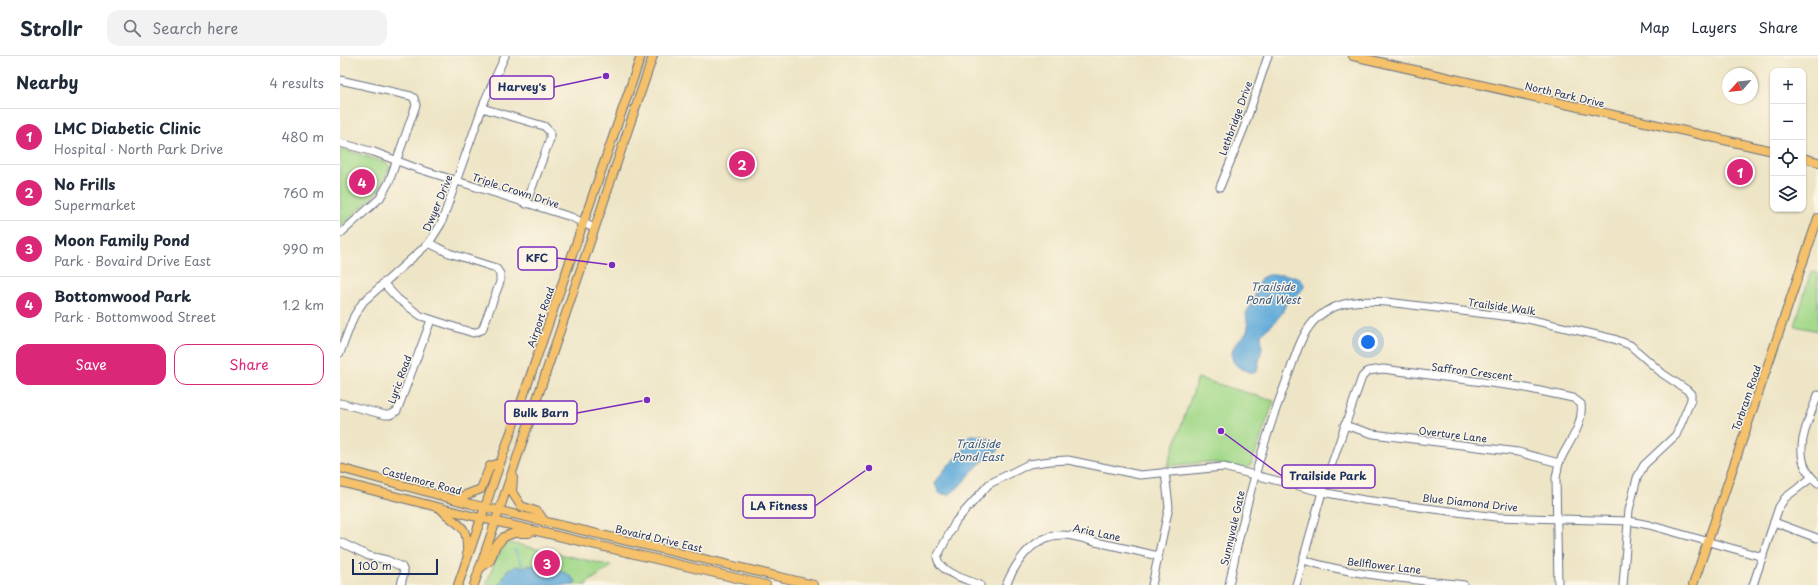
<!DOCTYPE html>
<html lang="en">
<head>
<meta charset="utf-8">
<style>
	:root { --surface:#fff; --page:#f2f2f3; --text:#1f2937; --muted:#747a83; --line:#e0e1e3; --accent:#db2777 }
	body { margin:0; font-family:"Playpen Sans",sans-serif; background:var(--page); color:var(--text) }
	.controls { position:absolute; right:12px; top:12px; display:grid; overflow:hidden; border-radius:8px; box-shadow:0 1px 3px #0004 }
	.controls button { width:36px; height:36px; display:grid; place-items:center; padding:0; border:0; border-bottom:1px solid var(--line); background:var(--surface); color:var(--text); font:20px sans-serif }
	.compass { position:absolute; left:1382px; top:12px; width:36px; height:36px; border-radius:50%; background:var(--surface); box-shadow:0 1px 3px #0004; rotate:243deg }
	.scale { position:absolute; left:12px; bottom:10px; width:86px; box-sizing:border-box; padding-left:4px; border:2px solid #1b2f5e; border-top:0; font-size:11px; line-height:14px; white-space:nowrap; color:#1b2f5e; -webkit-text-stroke:3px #fcf5e5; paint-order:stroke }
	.you { position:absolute; left:1028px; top:286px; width:14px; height:14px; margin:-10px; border:3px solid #fff; border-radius:50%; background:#1a73e8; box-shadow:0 0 0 6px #1a73e833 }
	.badge { display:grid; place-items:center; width:26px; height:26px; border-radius:50%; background:var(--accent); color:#fff; font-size:13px; font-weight:700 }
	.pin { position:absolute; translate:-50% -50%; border:2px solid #fff; box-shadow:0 1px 4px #0006 }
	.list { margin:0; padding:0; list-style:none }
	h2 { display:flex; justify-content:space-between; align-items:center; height:52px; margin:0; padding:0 16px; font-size:17px }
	h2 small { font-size:13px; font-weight:400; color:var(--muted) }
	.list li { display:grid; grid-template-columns:26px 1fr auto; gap:12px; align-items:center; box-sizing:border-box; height:56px; padding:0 16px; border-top:1px solid var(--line) }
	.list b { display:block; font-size:15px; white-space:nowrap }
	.list p { margin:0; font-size:13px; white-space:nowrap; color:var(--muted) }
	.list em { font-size:13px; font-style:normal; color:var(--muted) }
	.actions { display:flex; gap:8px; padding:12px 16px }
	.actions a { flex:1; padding:9px 0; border:1px solid var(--accent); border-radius:12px; text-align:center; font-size:14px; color:var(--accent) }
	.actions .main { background:var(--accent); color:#fff }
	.icon { flex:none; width:22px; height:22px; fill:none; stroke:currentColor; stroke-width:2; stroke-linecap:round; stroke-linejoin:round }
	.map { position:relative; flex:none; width:1478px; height:529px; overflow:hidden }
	header { display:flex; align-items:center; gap:24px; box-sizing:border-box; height:56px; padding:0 20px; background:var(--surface); border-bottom:1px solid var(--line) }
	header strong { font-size:19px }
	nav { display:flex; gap:22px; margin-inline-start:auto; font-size:14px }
	.search { width:280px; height:36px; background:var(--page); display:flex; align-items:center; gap:10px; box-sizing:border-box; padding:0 14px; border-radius:12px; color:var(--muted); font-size:15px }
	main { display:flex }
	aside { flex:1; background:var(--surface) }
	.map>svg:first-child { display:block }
	.green { fill:#a3d98a; stroke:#5f8474 }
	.water { fill:#62abda; stroke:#3e6d9c }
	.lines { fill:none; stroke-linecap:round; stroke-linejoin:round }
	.stream { stroke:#62abda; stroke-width:1.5 }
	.minor-casing { stroke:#656f82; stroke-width:9 }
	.major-casing { stroke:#656f82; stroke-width:10 }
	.minor { stroke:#fff; stroke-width:7 }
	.major { stroke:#f5c16b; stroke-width:8 }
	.labels { text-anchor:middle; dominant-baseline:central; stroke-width:3; stroke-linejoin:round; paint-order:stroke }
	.street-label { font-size:10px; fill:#1b2f5e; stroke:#fcf5e5 }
	.water-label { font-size:11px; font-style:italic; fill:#345a89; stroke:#fcf5e5 }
	.leader { fill:none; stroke:#7b2cbf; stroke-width:1.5 }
	.callout-dot { fill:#7b2cbf; stroke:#fcf5e5; stroke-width:1.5 }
	.callout { fill:#fcf5e5; stroke:#7b2cbf; stroke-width:1.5 }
	.callout-label { font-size:11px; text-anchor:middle; font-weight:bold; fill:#1b2f5e }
</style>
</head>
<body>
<header>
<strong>Strollr</strong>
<div class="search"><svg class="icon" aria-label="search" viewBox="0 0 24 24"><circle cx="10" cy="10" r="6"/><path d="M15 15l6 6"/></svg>Search here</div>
<nav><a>Map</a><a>Layers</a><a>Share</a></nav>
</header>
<main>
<aside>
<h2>Nearby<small>4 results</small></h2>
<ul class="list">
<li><span class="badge">1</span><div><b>LMC Diabetic Clinic</b><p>Hospital · North Park Drive</p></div><em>480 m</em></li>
<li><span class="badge">2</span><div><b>No Frills</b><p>Supermarket</p></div><em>760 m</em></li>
<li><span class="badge">3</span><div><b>Moon Family Pond</b><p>Park · Bovaird Drive East</p></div><em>990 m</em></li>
<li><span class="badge">4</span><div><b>Bottomwood Park</b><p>Park · Bottomwood Street</p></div><em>1.2 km</em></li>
</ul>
<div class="actions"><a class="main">Save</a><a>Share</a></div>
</aside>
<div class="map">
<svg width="1478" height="529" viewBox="0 0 1478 529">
	<rect width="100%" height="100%" fill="#fcf5e5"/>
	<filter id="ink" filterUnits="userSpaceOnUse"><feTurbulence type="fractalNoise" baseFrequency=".025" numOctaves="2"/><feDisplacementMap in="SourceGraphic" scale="8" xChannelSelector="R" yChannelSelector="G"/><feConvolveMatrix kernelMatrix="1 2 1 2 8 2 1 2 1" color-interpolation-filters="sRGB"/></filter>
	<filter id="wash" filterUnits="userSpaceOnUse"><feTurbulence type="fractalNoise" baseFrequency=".012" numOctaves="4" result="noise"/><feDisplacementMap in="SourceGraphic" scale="16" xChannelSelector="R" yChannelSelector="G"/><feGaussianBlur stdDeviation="0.9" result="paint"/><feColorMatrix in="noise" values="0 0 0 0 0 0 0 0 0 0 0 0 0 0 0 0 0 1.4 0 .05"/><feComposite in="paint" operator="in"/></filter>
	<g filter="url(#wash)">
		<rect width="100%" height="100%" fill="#eee5c6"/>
		<!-- green -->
		<g class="green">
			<polygon points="0,92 47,107 50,111 38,136 0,171"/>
			<polygon points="1471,215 1478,217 1478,275 1455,270"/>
			<polygon points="858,322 934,345 911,409 906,412 868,406 827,410"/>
			<polygon points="166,487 180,489 272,510 248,526 247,529 146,529 155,505"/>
		</g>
		<!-- water -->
		<g class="water">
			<path d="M929 219C940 219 964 217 964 231L957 240 946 248 942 257 934 267 921 278 922 292 917 315 913 317C909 315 904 314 900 312 884 303 895 284 906 278L908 272 906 257 914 243 917 230 921 222Z"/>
			<path d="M631 379C642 379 652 382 660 391 655 400 648 401 641 407 630 416 620 433 608 439L599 437 595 428C602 415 611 405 624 396V383Z"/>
			<polygon points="188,509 223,515 236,525 233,529 160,529 167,514 176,510 183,512"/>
		</g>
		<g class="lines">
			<!-- stream -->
			<polyline class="stream" points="174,493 184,513"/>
		</g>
	</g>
	<g filter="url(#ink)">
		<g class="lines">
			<defs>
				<g id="minor">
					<polyline points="0,24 71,40 74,42 76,49 49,126 40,142 0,178"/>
					<polyline points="142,52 204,70 210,76 210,83 186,148"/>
					<polyline points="0,87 34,96 76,112 231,161 254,172"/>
					<polyline points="880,131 904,72 928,0"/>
					<polyline points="43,227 58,243 81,260 133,277 142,274 160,226 160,218 156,212 109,197 89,187"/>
					<polyline points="0,297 14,260 23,246 89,187 101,168 145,44 165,0"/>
					<path d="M1478 339C1467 367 1448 404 1478 427"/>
					<polyline points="0,347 45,359 50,359 57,355 91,264"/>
					<polyline points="1004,369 1033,378 1178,396 1219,407"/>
					<polyline points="1434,466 1477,482"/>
					<polyline points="0,486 29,500 47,504 62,511 64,516 61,529"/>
					<path d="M963 504C1015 520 1070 523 1124 529"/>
					<path d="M640 529C626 523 599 517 597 501L616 465 649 428 689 408 710 405 728 404 800 419 883 411 982 436 1024 444 1156 461 1289 465 1309 469 1423 501"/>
					<path d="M666 529C676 506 693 479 722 479 733 479 745 483 755 486 776 490 797 495 818 500"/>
					<polyline points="812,529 829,451 825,416"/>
					<path d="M889 529C903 457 922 388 948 320 956 299 961 276 978 261 998 244 1023 244 1047 246L1188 263 1274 283 1290 289 1323 318 1347 334 1351 338V344L1336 379 1304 409 1297 422 1289 454 1283 529"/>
					<path d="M956 529 982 436 1022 321 1028 315 1043 313 1181 331 1233 342 1241 348C1244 371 1227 387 1219 407 1218 411 1217 417 1216 422L1218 529"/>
					<polyline points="1413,529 1439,451 1445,442 1471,422"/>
				</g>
				<g id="major">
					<polyline points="1013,0 1433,95"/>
					<polyline points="1463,102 1478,106"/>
					<polyline points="0,412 131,448 474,529"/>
					<polyline points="173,422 172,436 181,450 198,456 205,466"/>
					<polyline points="0,426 128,459 426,529"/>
					<polyline points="115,443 141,433 150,410 160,407"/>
					<path d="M100 452C117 472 128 464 127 497"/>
					<polyline points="139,513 150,505 155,491 164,481 174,477 189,477"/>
					<polyline points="118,529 301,0"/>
					<polyline points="134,529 313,0"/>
					<polyline points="1353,529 1478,162"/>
				</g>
			</defs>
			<!-- minor casing -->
			<use href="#minor" class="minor-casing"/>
			<!-- major casing -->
			<use href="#major" class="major-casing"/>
			<!-- minor -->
			<use href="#minor" class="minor"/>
			<!-- major -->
			<use href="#major" class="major"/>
		</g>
	</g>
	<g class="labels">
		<!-- street labels -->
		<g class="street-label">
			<text transform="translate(1225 38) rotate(13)">North Park Drive</text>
			<text transform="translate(895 62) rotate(-70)">Lethbridge Drive</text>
			<text transform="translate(176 134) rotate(18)">Triple Crown Drive</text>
			<text transform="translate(97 147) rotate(-67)">Dwyer Drive</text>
			<text transform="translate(1162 250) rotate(8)">Trailside Walk</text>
			<text transform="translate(200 261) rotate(-71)">Airport Road</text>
			<text transform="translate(1132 315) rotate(7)">Saffron Crescent</text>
			<text transform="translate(59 323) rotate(-70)">Lyric Road</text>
			<text transform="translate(1406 342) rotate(-71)">Torbram Road</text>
			<text transform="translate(1113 378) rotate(7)">Overture Lane</text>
			<text transform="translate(82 424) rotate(15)">Castlemore Road</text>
			<text transform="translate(1130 446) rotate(6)">Blue Diamond Drive</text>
			<text transform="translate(892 472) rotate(-77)">Sunnyvale Gate</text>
			<text transform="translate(757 476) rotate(12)">Aria Lane</text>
			<text transform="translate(319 482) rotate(13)">Bovaird Drive East</text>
			<text transform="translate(1044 509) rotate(7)">Bellflower Lane</text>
		</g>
		<!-- water labels -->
		<g class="water-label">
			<text x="933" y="230">Trailside<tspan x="933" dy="13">Pond West</tspan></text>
			<text x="638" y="387">Trailside<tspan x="638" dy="13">Pond East</tspan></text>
		</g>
	</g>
	<!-- callouts -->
	<path class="leader" d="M266 20L214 31M272 209L217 202M307 344L237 357M881 375L942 420M529 412L475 450"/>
	<g class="callout-dot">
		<circle cx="266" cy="20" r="4"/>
		<circle cx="272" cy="209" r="4"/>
		<circle cx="307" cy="344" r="4"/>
		<circle cx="881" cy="375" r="4"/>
		<circle cx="529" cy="412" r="4"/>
	</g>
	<g class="callout">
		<rect x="150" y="20" width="64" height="23" rx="4"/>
		<rect x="178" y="191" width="39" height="23" rx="4"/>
		<rect x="165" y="345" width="72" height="23" rx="4"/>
		<rect x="942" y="409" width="93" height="23" rx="4"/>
		<rect x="403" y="439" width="72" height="23" rx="4"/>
	</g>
	<g class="callout-label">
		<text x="182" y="35">Harvey's</text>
		<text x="197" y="206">KFC</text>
		<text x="201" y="361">Bulk Barn</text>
		<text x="988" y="424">Trailside Park</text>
		<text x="439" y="454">LA Fitness</text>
	</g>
</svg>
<div class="controls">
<button>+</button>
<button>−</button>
<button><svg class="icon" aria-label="locate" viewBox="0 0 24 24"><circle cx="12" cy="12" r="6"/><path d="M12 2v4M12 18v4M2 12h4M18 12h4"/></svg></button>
<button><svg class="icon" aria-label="layers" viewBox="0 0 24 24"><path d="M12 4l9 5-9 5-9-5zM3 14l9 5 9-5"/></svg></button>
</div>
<svg class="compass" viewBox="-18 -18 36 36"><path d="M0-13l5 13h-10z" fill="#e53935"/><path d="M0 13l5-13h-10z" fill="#747a83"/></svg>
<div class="scale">100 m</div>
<div class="you"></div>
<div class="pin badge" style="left:1400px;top:116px">1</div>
<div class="pin badge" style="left:402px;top:108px">2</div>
<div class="pin badge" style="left:207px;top:507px">3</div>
<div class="pin badge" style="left:22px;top:126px">4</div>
</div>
</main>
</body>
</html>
